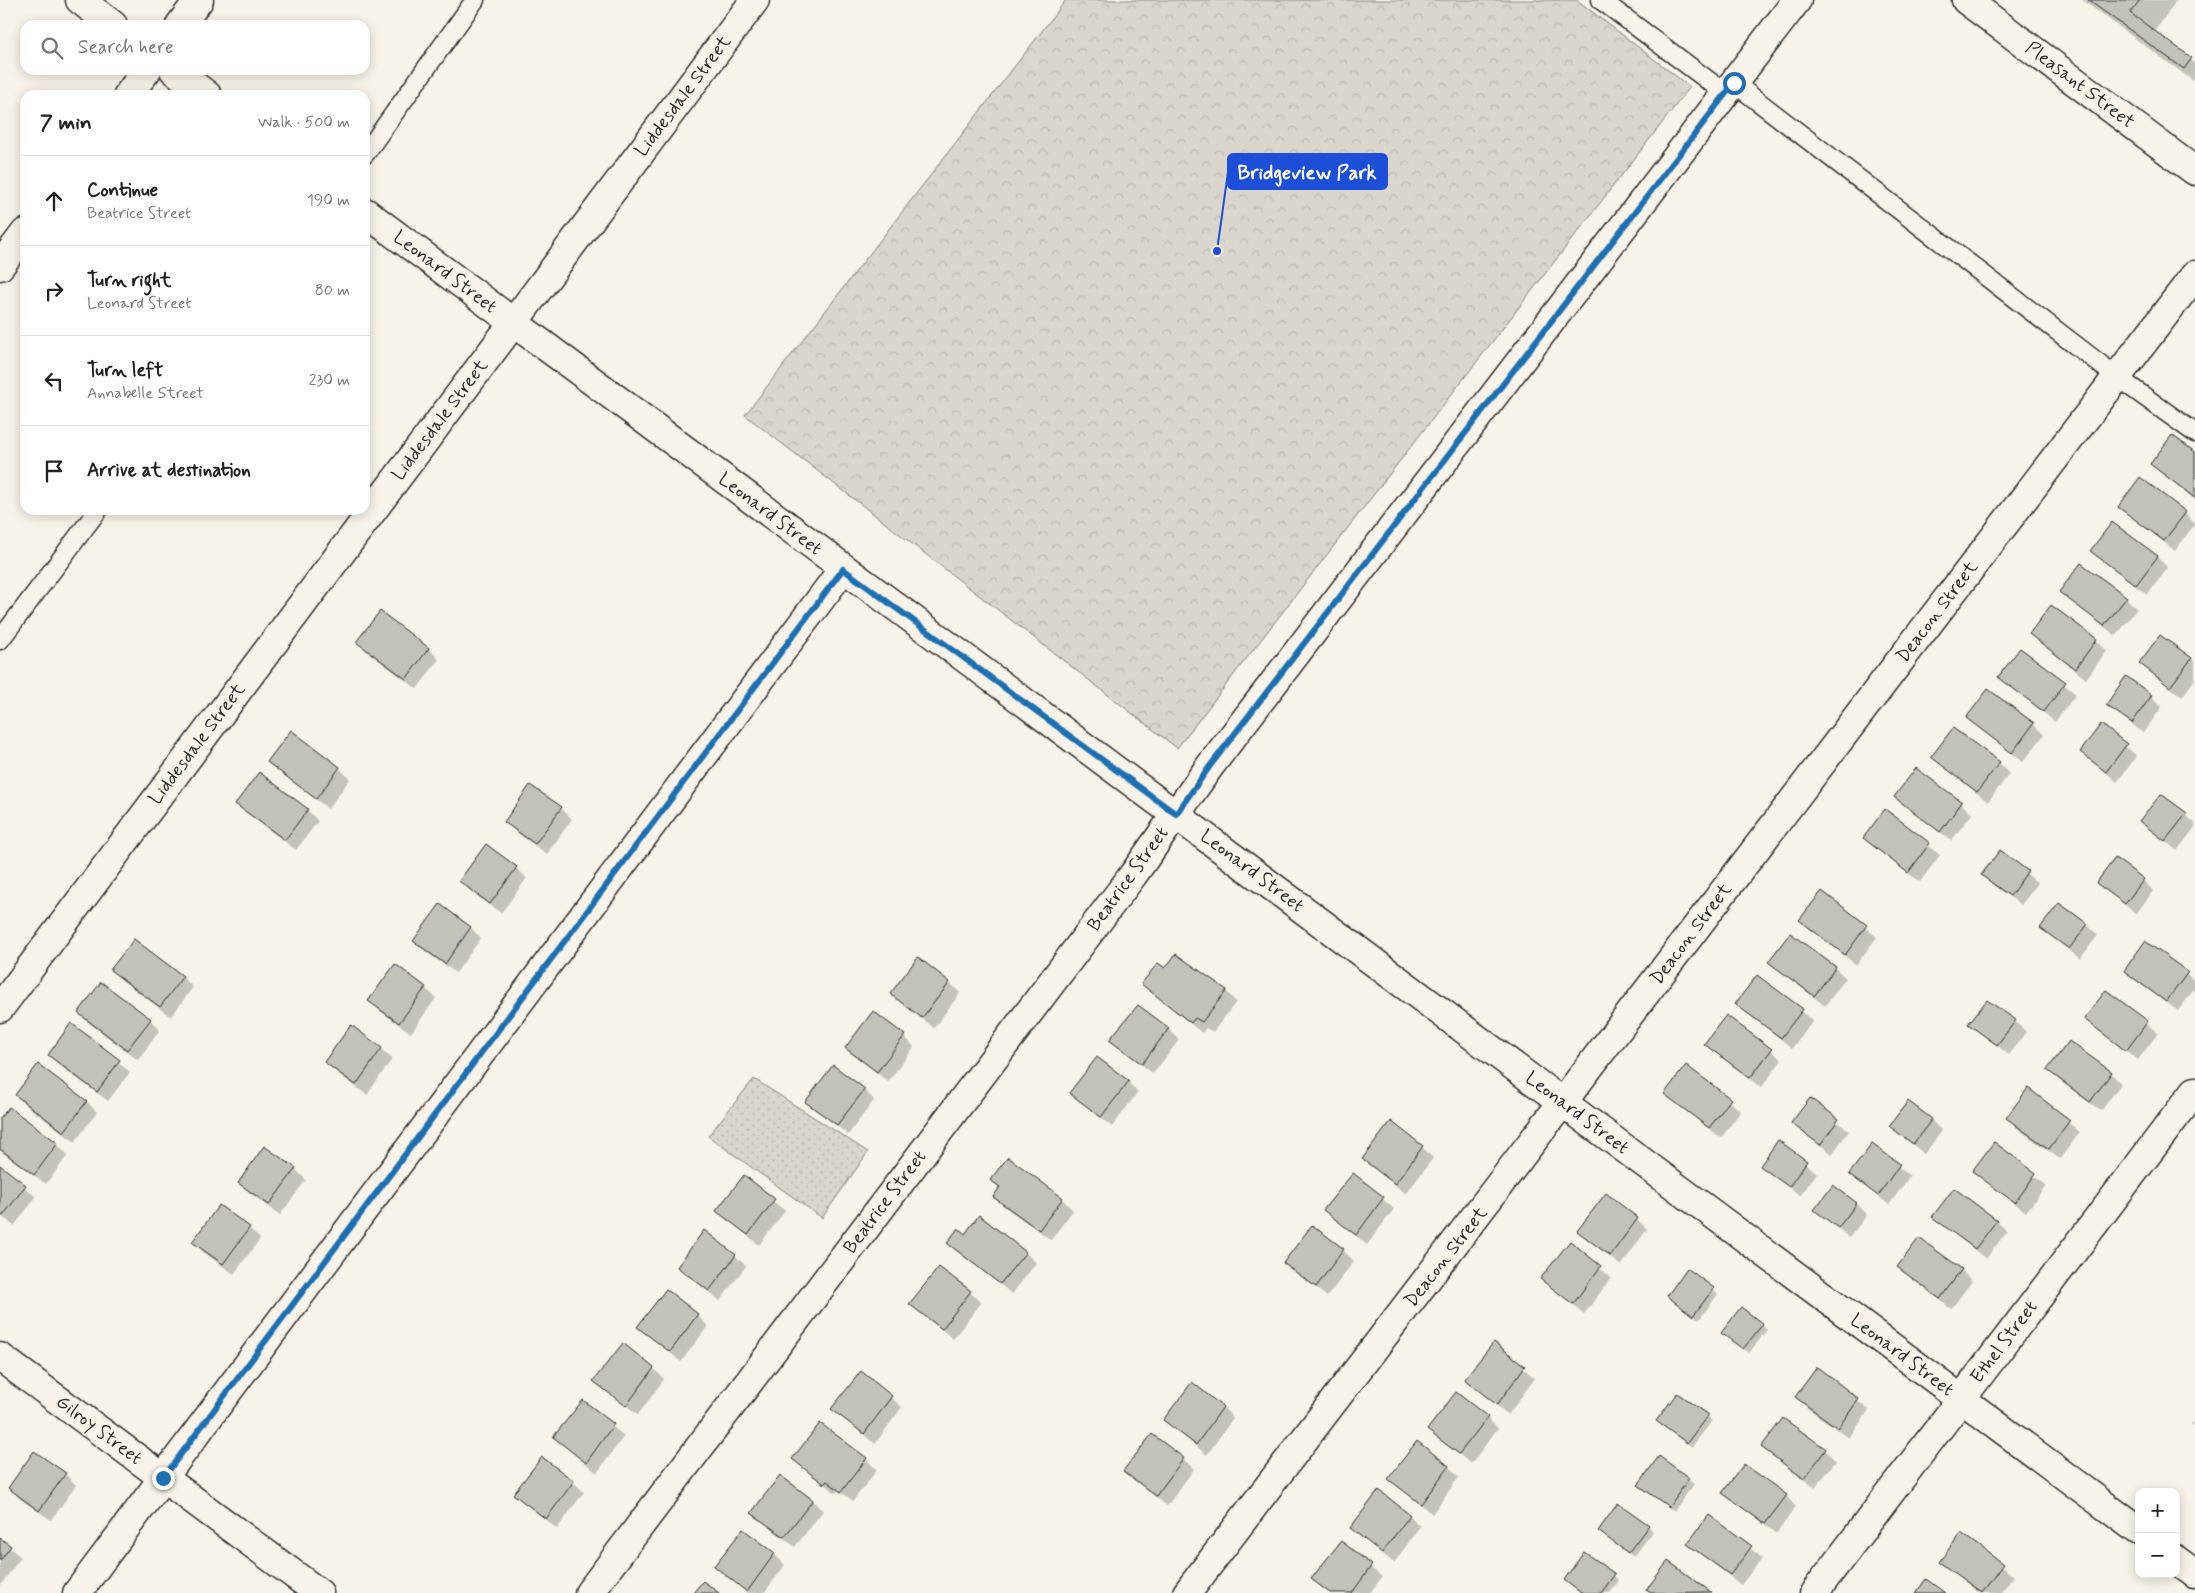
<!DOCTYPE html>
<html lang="en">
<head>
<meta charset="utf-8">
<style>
	:root { --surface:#fff; --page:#f6f6f6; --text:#222; --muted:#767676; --line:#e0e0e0 }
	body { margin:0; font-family:Mynerve,sans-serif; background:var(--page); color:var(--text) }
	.controls { position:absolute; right:15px; bottom:15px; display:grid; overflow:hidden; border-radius:10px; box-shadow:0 2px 12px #0003 }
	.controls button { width:45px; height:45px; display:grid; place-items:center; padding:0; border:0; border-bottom:1px solid var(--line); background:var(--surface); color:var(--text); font:25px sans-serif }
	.stop { position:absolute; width:15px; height:15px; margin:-11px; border:4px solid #1f6fb2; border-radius:50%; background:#fff }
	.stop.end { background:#1f6fb2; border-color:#fff; box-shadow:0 1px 5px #0008 }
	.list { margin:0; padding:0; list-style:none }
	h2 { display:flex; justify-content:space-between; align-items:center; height:65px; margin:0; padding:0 20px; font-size:21px }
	h2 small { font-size:16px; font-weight:400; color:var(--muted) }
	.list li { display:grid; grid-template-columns:32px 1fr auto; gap:15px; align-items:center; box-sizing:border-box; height:90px; padding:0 20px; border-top:1px solid var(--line) }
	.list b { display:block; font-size:19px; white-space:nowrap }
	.list p { margin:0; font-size:16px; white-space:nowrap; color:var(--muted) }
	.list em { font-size:16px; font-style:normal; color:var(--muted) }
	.icon { flex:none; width:28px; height:28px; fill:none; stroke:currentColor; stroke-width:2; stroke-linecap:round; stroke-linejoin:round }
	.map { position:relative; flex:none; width:2195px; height:1593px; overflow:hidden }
	.search { position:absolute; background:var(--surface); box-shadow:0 2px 12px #0003; left:20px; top:20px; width:350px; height:55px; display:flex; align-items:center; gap:12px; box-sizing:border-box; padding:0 18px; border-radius:15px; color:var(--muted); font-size:19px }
	.panel { position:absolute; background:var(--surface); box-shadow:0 2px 12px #0003; left:20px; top:90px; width:350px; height:425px; border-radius:15px }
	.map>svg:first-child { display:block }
	.park { fill:url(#park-crowns); stroke:#82807c }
	.garden { fill:url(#garden-dots); stroke:#82807c }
	.shadow { fill:#0003 }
	.building { fill:#c4c1b9; stroke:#2b2b2b }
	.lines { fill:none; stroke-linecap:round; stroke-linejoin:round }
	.service-casing { stroke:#2b2b2b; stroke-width:21 }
	.minor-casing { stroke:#2b2b2b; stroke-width:31 }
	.service { stroke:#f7f3e8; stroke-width:18 }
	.minor { stroke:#f7f3e8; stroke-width:28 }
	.route { stroke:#1f6fb2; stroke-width:6 }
	.labels { text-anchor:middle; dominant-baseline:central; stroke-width:4; stroke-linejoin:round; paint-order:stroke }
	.street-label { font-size:19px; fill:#2b2b2b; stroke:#f7f3e8 }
	.leader { fill:none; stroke:#1d4ed8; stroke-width:2 }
	.callout-dot { fill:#1d4ed8; stroke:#f7f3e8; stroke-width:2 }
	.callout { fill:#1d4ed8; stroke:#1d4ed8; stroke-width:2 }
	.callout-label { font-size:20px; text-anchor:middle; font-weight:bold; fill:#fff }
</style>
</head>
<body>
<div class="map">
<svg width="2195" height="1593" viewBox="0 0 2195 1593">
	<defs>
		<pattern id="park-crowns" width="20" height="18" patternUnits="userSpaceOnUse" patternTransform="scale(1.25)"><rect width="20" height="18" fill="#dad6cc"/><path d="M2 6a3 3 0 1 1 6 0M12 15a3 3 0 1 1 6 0" fill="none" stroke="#bbb8af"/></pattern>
		<pattern id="garden-dots" width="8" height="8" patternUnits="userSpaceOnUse" patternTransform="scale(1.25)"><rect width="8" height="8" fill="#dad6cc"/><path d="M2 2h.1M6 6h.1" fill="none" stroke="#bbb8af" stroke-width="1.8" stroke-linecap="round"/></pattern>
	</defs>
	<rect width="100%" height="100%" fill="#f7f3e8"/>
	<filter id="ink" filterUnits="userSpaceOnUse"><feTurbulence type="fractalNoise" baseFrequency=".02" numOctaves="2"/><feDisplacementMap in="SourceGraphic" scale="10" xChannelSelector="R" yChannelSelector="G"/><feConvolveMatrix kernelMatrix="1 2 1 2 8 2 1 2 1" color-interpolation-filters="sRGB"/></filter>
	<g filter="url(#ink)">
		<!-- park -->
		<polygon class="park" points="1066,0 1577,0 1690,87 1177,748 745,415"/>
		<!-- garden -->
		<polygon class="garden" points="754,1079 868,1152 822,1218 708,1136"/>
		<!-- shadow -->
		<g class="shadow">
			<polygon points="2082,0 2177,0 2154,32 2195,63 2195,82"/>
			<polygon points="2195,454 2195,500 2151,464"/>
			<polygon points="2120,507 2185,513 2195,524 2175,551"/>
			<polygon points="2092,551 2157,557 2168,568 2147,595"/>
			<polygon points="2060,592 2126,598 2137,609 2116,636"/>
			<polygon points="2030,634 2096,640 2107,651 2086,679"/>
			<polygon points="358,642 428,648 439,659 417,689 369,653"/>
			<polygon points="2021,650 2076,694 2055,722 2000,677"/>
			<polygon points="2191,658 2195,662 2195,679 2182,697 2140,663"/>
			<polygon points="1988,691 2033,724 2044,735 2023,762 1968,718"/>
			<polygon points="2151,696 2162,707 2143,733 2107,704"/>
			<polygon points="2101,726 2137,756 2117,782 2082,752"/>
			<polygon points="1933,757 1999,763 2009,774 1988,802"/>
			<polygon points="269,762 339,768 350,779 328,809"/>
			<polygon points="2161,795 2195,823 2195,827 2177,851 2141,821"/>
			<polygon points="1896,797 1961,803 1972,814 1951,841"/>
			<polygon points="237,804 307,810 318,821 296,850 248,814"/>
			<polygon points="561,808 572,819 547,854 516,832 506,822"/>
			<polygon points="1885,811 1940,855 1920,882 1864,838"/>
			<polygon points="2000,852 2038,883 2021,905 1994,886 1983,875"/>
			<polygon points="516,868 527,878 501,913 471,892 460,881"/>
			<polygon points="2143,880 2153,891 2136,914 2098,883"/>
			<polygon points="1822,893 1877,937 1856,965 1801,920"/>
			<polygon points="2087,925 2098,935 2080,959 2042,928"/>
			<polygon points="471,928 481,938 456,973 426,952 415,941"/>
			<polygon points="2146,943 2195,981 2195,988 2178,1011 2136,981 2125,970"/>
			<polygon points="1770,962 1835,968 1846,978 1825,1006"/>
			<polygon points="1165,969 1226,991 1236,1002 1213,1032 1206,1028 1202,1033 1142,984"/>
			<polygon points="112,970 182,977 193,987 171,1017 123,981"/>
			<polygon points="1758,976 1813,1021 1792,1048 1737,1004"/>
			<polygon points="949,982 960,993 934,1028 892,994"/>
			<polygon points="425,988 436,998 411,1033 380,1011 370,1000"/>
			<polygon points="2106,992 2158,1033 2138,1060 2085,1019"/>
			<polygon points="79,1013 150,1020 160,1030 138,1060 90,1024"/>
			<polygon points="2015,1021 2026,1032 2009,1055 1970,1024"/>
			<polygon points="71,1025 130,1072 108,1101 60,1066 49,1055"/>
			<polygon points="1168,1029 1179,1040 1153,1074 1111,1040"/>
			<polygon points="904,1036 914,1047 888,1082 847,1048"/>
			<polygon points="1706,1044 1771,1050 1782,1060 1761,1088"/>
			<polygon points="381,1049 392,1059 367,1095 337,1073 326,1062"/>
			<polygon points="1686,1067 1741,1111 1721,1138 1665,1094"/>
			<polygon points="2049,1070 2111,1073 2121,1084 2101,1111 2060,1081"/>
			<polygon points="1128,1082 1138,1092 1112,1127 1071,1093"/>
			<polygon points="864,1090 874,1100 848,1135 807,1102"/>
			<polygon points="2028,1090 2080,1132 2060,1159 2018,1129 2008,1118"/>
			<polygon points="16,1095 87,1102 97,1112 75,1142 27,1106"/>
			<polygon points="1810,1100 1849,1131 1832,1154 1793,1123"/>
			<polygon points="0,1120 57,1144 68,1155 46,1184 0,1151"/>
			<polygon points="1931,1120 1942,1131 1924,1154 1891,1126"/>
			<polygon points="1778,1142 1817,1173 1800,1196 1761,1165"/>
			<polygon points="1994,1143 2046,1185 2026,1212 1974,1171"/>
			<polygon points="1872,1145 1910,1176 1889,1205 1851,1174"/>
			<polygon points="1422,1147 1433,1158 1406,1194 1363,1159"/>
			<polygon points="0,1167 36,1197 14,1226 0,1215"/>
			<polygon points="295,1169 306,1180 280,1215 250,1193 239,1182"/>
			<polygon points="1353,1174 1394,1209 1367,1245 1325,1210"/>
			<polygon points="744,1177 785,1211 759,1245 718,1211"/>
			<polygon points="992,1180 1062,1199 1073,1210 1051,1240 1005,1207 995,1197 1000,1189"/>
			<polygon points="1856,1204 1867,1215 1849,1238 1816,1209"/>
			<polygon points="219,1207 249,1228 260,1239 234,1274 204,1253 194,1242"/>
			<polygon points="1934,1217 1996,1221 2007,1231 1986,1259"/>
			<polygon points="1637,1219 1647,1229 1621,1266 1578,1231"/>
			<polygon points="966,1235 1025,1252 1036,1263 1012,1294 948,1243"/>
			<polygon points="1570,1243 1611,1278 1584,1314 1542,1279"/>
			<polygon points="1343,1250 1354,1261 1327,1297 1285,1262"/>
			<polygon points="735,1256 746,1266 720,1301 678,1267"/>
			<polygon points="1899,1267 1961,1270 1972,1281 1951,1309"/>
			<polygon points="1688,1270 1718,1294 1699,1320 1668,1296"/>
			<polygon points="970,1292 981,1303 953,1339 911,1304"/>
			<polygon points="697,1315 708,1326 681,1362 639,1327"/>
			<polygon points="1762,1325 1767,1330 1749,1353 1727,1335"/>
			<polygon points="1494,1344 1535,1378 1508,1415 1466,1379"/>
			<polygon points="654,1369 664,1379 638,1415 595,1381"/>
			<polygon points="1817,1369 1869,1410 1849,1438 1807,1408 1797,1397"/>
			<polygon points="861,1373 902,1407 875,1444 833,1409"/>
			<polygon points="583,1402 624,1436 597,1473 555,1437"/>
			<polygon points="1223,1407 1233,1418 1207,1455 1164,1420"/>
			<polygon points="1707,1416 1712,1421 1692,1447 1663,1426"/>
			<polygon points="1487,1418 1498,1428 1471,1464 1429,1430"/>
			<polygon points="2195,1420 2195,1429 2191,1425"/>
			<polygon points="1763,1447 1825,1450 1836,1461 1815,1488"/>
			<polygon points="1659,1458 1694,1484 1674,1511 1639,1485"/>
			<polygon points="794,1459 866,1459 877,1470 853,1501 838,1490 836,1493"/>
			<polygon points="1183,1459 1194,1469 1167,1506 1124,1471"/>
			<polygon points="1448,1466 1459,1477 1432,1514 1390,1479"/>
			<polygon points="65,1474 76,1485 51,1520 20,1499 10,1488"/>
			<polygon points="573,1482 584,1492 557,1529 515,1494"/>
			<polygon points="1724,1493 1786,1496 1796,1507 1776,1534"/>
			<polygon points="812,1500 823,1511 795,1547 753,1513"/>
			<polygon points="1410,1516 1420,1526 1394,1563 1351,1528"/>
			<polygon points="1710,1516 1762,1558 1741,1585 1689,1544"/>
			<polygon points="1648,1526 1653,1531 1634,1557 1599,1531"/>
			<polygon points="1961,1535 2013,1576 2001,1593 1979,1593 1941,1562"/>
			<polygon points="0,1540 21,1557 0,1586"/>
			<polygon points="1341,1543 1382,1577 1370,1593 1329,1593 1313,1579"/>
			<polygon points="1585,1553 1619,1580 1610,1593 1581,1593 1565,1580"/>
			<polygon points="774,1554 785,1565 764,1593 747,1593 716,1566"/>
			<polygon points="1669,1562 1710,1593 1651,1593 1648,1590"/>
		</g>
		<!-- building -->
		<g class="building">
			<polygon points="2088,0 2140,0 2130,13 2192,58 2184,69"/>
			<polygon points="2172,435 2195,452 2195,498 2150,464"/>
			<polygon points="2140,477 2186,512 2164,541 2118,507"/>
			<polygon points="2112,522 2158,556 2136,585 2090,551"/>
			<polygon points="2081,563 2127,597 2104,626 2059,592"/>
			<polygon points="2051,605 2097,639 2075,669 2029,634"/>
			<polygon points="380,611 429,648 406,679 356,642"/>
			<polygon points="2160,635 2192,658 2170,687 2139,663"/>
			<polygon points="2020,648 2066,682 2044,712 1998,677"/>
			<polygon points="2126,676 2152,695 2132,723 2106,705"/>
			<polygon points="1988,689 2034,723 2012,753 1966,718"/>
			<polygon points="2101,724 2127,744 2106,772 2080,752"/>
			<polygon points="1953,728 2000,762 1977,792 1931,757"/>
			<polygon points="291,730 340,767 316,799 267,762"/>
			<polygon points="1916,768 1962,802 1940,832 1894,797"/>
			<polygon points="259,772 308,809 285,840 235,804"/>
			<polygon points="530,785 562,807 535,844 504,822"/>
			<polygon points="2161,794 2187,813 2165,841 2139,821"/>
			<polygon points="1885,809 1930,843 1908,873 1863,838"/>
			<polygon points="486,844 517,867 490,904 459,881"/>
			<polygon points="2000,850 2028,871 2010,896 1981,875"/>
			<polygon points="2115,858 2144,879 2125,904 2096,883"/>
			<polygon points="1822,891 1867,925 1845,955 1799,920"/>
			<polygon points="2059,903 2088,924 2069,949 2040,928"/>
			<polygon points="440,904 471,927 445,964 413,941"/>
			<polygon points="1790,933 1836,967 1814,996 1768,962"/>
			<polygon points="134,939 183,976 160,1007 110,970"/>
			<polygon points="2145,941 2188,972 2166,1002 2124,971"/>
			<polygon points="1176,954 1227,990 1202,1022 1195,1018 1191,1023 1141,984 1158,963 1165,968"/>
			<polygon points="918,957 950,982 922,1018 890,994"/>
			<polygon points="395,964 426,987 399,1023 368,1001"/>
			<polygon points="1757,975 1803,1009 1781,1038 1735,1004"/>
			<polygon points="101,982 151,1019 127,1050 78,1013"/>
			<polygon points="2106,990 2148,1021 2126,1051 2084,1019"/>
			<polygon points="1987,1000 2016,1020 1997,1045 1968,1024"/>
			<polygon points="1138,1005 1169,1028 1142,1064 1109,1040"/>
			<polygon points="873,1011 905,1035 877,1072 845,1048"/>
			<polygon points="1726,1015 1772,1049 1750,1078 1704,1044"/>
			<polygon points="71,1023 120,1060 97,1092 48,1055"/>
			<polygon points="351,1025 382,1048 356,1085 324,1062"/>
			<polygon points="2069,1041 2112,1072 2090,1102 2047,1070"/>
			<polygon points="1097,1057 1129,1081 1101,1117 1069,1093"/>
			<polygon points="38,1064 87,1101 64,1132 15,1095"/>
			<polygon points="833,1065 865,1089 837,1125 805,1102"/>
			<polygon points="1686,1065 1731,1099 1709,1128 1664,1094"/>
			<polygon points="2028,1088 2070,1120 2049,1149 2006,1118"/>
			<polygon points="1810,1098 1839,1119 1820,1145 1791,1123"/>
			<polygon points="1908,1101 1932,1119 1913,1144 1889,1126"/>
			<polygon points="9,1107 58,1143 34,1175 0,1149 0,1118"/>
			<polygon points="1391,1121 1423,1146 1395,1184 1362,1159"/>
			<polygon points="1778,1140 1807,1161 1789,1187 1760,1166"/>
			<polygon points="1994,1142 2036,1173 2015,1203 1972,1171"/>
			<polygon points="1872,1144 1900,1164 1878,1196 1849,1174"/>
			<polygon points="264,1146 296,1168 269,1205 238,1183"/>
			<polygon points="1008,1157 1063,1198 1039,1230 993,1197 1000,1187 990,1180"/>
			<polygon points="0,1165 26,1185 3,1216 0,1214"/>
			<polygon points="1353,1173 1384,1197 1356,1235 1323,1210"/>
			<polygon points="744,1175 775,1199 748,1235 716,1211"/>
			<polygon points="1833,1185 1857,1203 1838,1228 1814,1210"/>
			<polygon points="1954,1188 1997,1220 1975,1249 1932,1217"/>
			<polygon points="1606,1193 1638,1218 1610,1256 1577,1231"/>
			<polygon points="219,1205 250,1227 223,1264 192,1242"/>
			<polygon points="979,1215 1026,1252 1000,1284 947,1243 958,1228 965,1234"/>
			<polygon points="1312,1225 1344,1249 1316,1287 1283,1263"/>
			<polygon points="704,1230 736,1255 709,1291 677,1267"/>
			<polygon points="1919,1238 1962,1269 1940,1299 1897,1267"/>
			<polygon points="1570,1241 1601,1266 1573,1304 1540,1279"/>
			<polygon points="939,1267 971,1291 942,1329 909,1304"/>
			<polygon points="1687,1268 1714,1288 1693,1316 1667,1296"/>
			<polygon points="666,1289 698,1314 670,1352 637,1327"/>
			<polygon points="1741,1307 1763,1324 1743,1349 1721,1333"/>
			<polygon points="1494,1342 1525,1366 1497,1405 1464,1379"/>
			<polygon points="623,1343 654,1368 626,1406 593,1381"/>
			<polygon points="1817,1367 1859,1399 1838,1428 1795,1397"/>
			<polygon points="861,1371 892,1396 864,1434 831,1409"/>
			<polygon points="1192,1382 1223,1407 1196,1445 1163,1420"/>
			<polygon points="1456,1392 1488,1417 1459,1454 1427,1430"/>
			<polygon points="1677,1393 1708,1415 1687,1443 1656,1421"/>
			<polygon points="583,1400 614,1424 586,1463 553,1437"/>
			<polygon points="1783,1418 1826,1449 1804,1479 1761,1447"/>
			<polygon points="820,1423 867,1458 841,1492 827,1481 824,1484 792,1459"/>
			<polygon points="1152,1434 1184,1458 1156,1496 1123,1471"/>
			<polygon points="1417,1441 1449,1466 1421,1504 1388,1479"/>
			<polygon points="34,1451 66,1473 39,1511 8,1488"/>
			<polygon points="1659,1456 1689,1478 1669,1507 1638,1485"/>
			<polygon points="542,1457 574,1481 546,1519 513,1494"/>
			<polygon points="1744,1464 1787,1495 1765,1524 1722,1493"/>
			<polygon points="780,1475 813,1500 784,1537 751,1513"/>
			<polygon points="1379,1490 1410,1515 1382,1553 1350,1528"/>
			<polygon points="1618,1503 1649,1525 1628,1553 1598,1531"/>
			<polygon points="1709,1515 1752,1546 1730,1575 1687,1544"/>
			<polygon points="743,1529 775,1553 747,1592 714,1566"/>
			<polygon points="1961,1533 2003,1564 1982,1593 1939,1562"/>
			<polygon points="0,1538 11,1546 0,1561"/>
			<polygon points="1341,1541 1372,1565 1352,1593 1330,1593 1311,1579"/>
			<polygon points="1584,1552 1615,1574 1601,1593 1581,1593 1564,1580"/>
			<polygon points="1668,1561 1711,1592 1651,1593 1646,1590"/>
			<polygon points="1926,1579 1945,1593 1916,1593"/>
			<polygon points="703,1581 719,1593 693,1593"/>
		</g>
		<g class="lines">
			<defs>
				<g id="service">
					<polyline points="1601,0 1725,93"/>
					<polyline points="1734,83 2117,377 2195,433"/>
					<polyline points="365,154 475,0"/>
					<polyline points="0,640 98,510"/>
				</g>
				<g id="minor">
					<polyline points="80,0 113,25"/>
					<polyline points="1966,0 2195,171"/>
					<polyline points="180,25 199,0"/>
					<polyline points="174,70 207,95"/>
					<polyline points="128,95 147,70"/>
					<polyline points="365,212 2139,1531"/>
					<polyline points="0,266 25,233"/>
					<polyline points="0,1008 755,0"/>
					<polyline points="0,1357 319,1593"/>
					<polyline points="2176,1559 2195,1573"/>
					<polyline points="77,1593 843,569"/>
					<polyline points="589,1593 1133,875 1210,766 1797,0"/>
					<polyline points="1187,1593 2195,275"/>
					<polyline points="1814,1593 2195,1091"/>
				</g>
			</defs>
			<!-- service casing -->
			<use href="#service" class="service-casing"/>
			<!-- minor casing -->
			<use href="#minor" class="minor-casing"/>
			<!-- service -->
			<use href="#service" class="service"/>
			<!-- minor -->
			<use href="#minor" class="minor"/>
		</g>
	</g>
	<g class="lines" filter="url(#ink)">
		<!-- route -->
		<polyline class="route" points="163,1478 843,569 1176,814 1210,766 1734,83"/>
	</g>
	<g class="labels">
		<!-- street labels -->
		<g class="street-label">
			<text transform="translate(2080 85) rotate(37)">Pleasant Street</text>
			<text transform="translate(683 96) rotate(-53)">Liddesdale Street</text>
			<text transform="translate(445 272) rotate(37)">Leonard Street</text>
			<text transform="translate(440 420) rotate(-53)">Liddesdale Street</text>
			<text transform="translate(770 514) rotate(37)">Leonard Street</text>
			<text transform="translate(1937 612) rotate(-53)">Deacon Street</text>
			<text transform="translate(197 744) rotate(-53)">Liddesdale Street</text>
			<text transform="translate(1252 871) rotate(37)">Leonard Street</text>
			<text transform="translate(1128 879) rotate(-54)">Beatrice Street</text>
			<text transform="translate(1691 934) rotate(-53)">Deacon Street</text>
			<text transform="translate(1577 1113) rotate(37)">Leonard Street</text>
			<text transform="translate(885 1202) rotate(-53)">Beatrice Street</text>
			<text transform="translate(1446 1257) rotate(-52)">Deacon Street</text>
			<text transform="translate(2004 1342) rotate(-53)">Ethel Street</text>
			<text transform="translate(1902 1355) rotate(37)">Leonard Street</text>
			<text transform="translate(99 1430) rotate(37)">Gilroy Street</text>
		</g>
	</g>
	<!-- callouts -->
	<path class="leader" d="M1217 251L1228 172"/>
	<circle class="callout-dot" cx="1217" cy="251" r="5"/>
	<rect class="callout" x="1228" y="154" width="159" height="35" rx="5"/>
	<g class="callout-label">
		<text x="1307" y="179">Bridgeview Park</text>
	</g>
</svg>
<div class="controls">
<button>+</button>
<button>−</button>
</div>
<div class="stop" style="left:1734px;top:83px"></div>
<div class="stop end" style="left:163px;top:1478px"></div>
<div class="search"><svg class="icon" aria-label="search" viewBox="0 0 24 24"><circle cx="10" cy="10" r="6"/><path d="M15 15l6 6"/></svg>Search here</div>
<section class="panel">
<h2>7 min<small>Walk · 500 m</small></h2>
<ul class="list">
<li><svg class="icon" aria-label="ahead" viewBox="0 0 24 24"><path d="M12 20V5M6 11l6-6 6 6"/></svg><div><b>Continue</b><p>Beatrice Street</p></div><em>190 m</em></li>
<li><svg class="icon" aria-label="right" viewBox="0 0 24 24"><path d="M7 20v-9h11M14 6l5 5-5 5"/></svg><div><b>Turn right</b><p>Leonard Street</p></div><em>80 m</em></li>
<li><svg class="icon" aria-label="left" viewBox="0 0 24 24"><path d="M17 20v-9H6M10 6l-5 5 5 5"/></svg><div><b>Turn left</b><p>Annabelle Street</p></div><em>230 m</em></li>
<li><svg class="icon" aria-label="arrive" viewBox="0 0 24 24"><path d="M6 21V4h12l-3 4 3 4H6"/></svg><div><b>Arrive at destination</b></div></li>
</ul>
</section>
</div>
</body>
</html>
